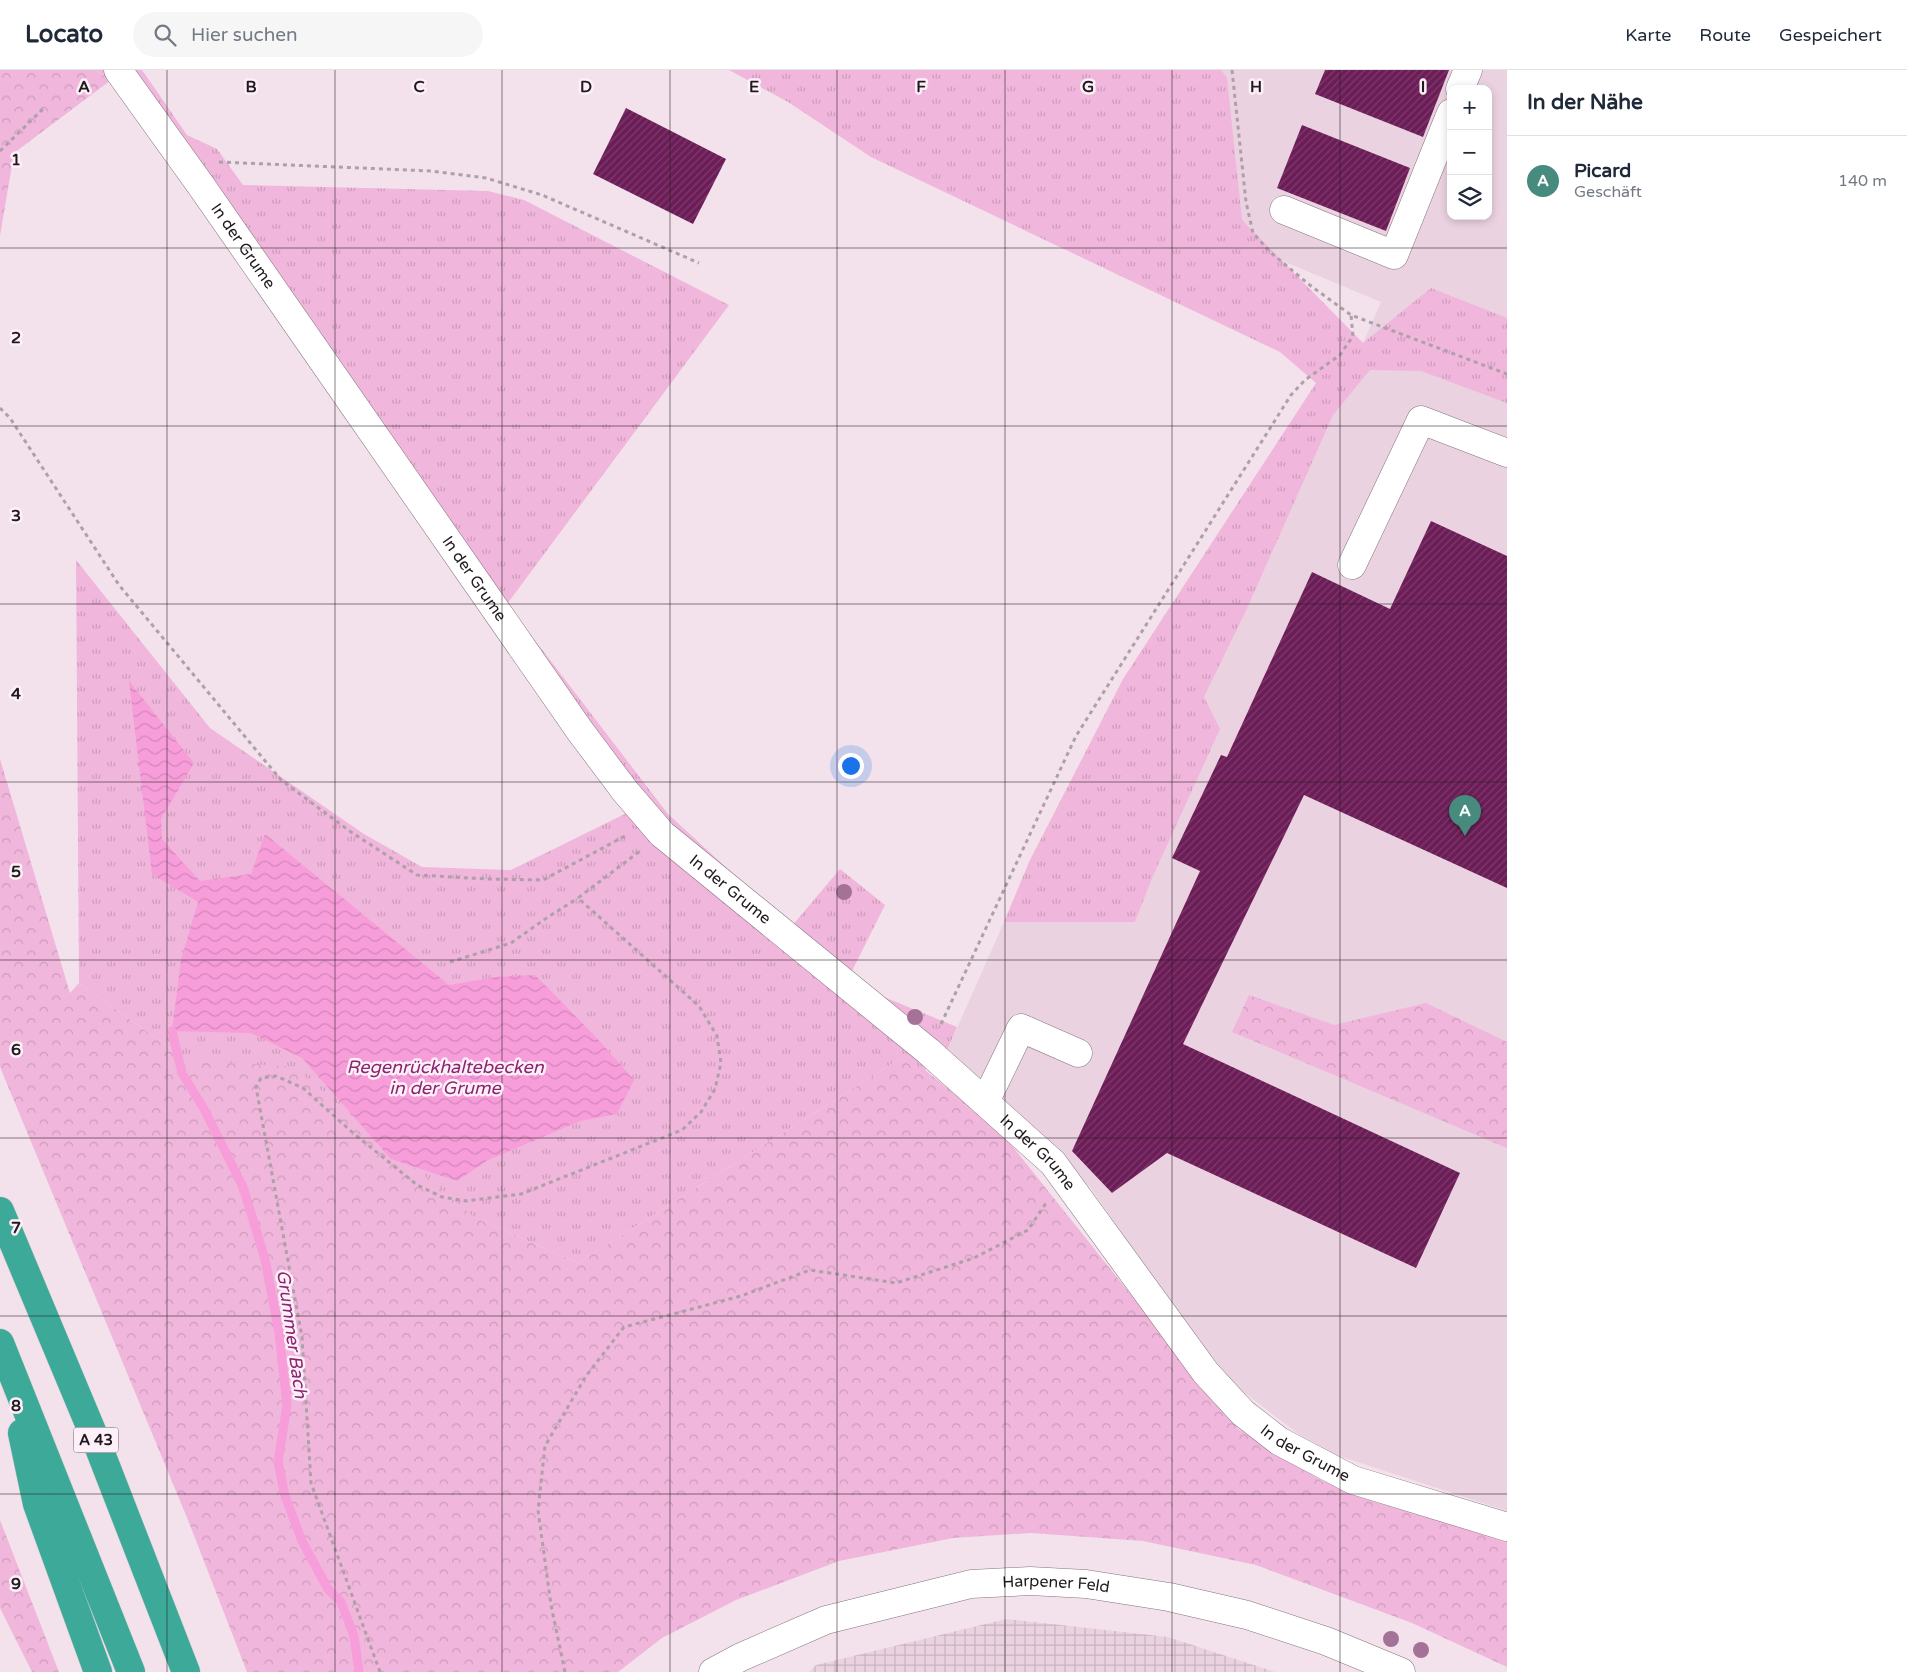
<!DOCTYPE html>
<html lang="de">
<head>
<meta charset="utf-8">
<style>
	:root { --surface:#fff; --page:#f6f6f7; --text:#1f2937; --muted:#747a83; --line:#e0e1e3; --accent:#478b7f }
	body { margin:0; font-family:"Varela Round",sans-serif; background:var(--page); color:var(--text) }
	.controls { position:absolute; right:15px; top:15px; display:grid; overflow:hidden; border-radius:10px; box-shadow:0 2px 8px #0003 }
	.controls button { width:45px; height:45px; display:grid; place-items:center; padding:0; border:0; border-bottom:1px solid var(--line); background:var(--surface); color:var(--text); font:25px sans-serif }
	.you { position:absolute; left:850px; top:695px; width:18px; height:18px; margin:-12px; border:4px solid #fff; border-radius:50%; background:#1a73e8; box-shadow:0 0 0 8px #1a73e833 }
	.badge { display:grid; place-items:center; width:32px; height:32px; border-radius:50%; background:var(--accent); color:#fff; font-size:16px; font-weight:700 }
	.pin { position:absolute; translate:-50% -41px; filter:drop-shadow(0 1px 2px #0008) }
	.pin::after { content:''; position:absolute; top:26px; width:18px; height:15px; background:inherit; clip-path:polygon(0 0,100% 0,50% 100%) }
	.list { margin:0; padding:0; list-style:none }
	h2 { display:flex; justify-content:space-between; align-items:center; height:65px; margin:0; padding:0 20px; font-size:21px }
	h2 small { font-size:16px; font-weight:400; color:var(--muted) }
	.list li { display:grid; grid-template-columns:32px 1fr auto; gap:15px; align-items:center; box-sizing:border-box; height:90px; padding:0 20px; border-top:1px solid var(--line) }
	.list b { display:block; font-size:19px; white-space:nowrap }
	.list p { margin:0; font-size:16px; white-space:nowrap; color:var(--muted) }
	.list em { font-size:16px; font-style:normal; color:var(--muted) }
	.icon { flex:none; width:28px; height:28px; fill:none; stroke:currentColor; stroke-width:2; stroke-linecap:round; stroke-linejoin:round }
	.map { position:relative; flex:none; width:1507px; height:1602px; overflow:hidden }
	header { display:flex; align-items:center; gap:30px; box-sizing:border-box; height:70px; padding:0 25px; background:var(--surface); border-bottom:1px solid var(--line) }
	header strong { font-size:24px }
	nav { display:flex; gap:28px; margin-inline-start:auto; font-size:18px }
	.search { width:350px; height:45px; background:var(--page); display:flex; align-items:center; gap:12px; box-sizing:border-box; padding:0 18px; border-radius:28px; color:var(--muted); font-size:19px }
	main { display:flex }
	aside { flex:1; background:var(--surface) }
	.map>svg:first-child { display:block }
	.built { fill:#ebd2e1; fill-rule:evenodd }
	.industrial { fill:url(#industrial-grid) }
	.grass { fill:url(#grass-tufts) }
	.forest { fill:url(#forest-crowns) }
	.water { fill:url(#water-waves) }
	.lines { fill:none; stroke-linecap:round; stroke-linejoin:round }
	.stream { stroke:#f79dd9; stroke-width:9 }
	.building { fill:url(#building-hatch) }
	.minor-casing { stroke:#83747d; stroke-width:29 }
	.highway-casing { stroke:#c9c8c9; stroke-width:29 }
	.path { stroke:#ada0a8; stroke-width:3; stroke-dasharray:4 4; stroke-linecap:butt }
	.minor { stroke:#fff; stroke-width:28 }
	.highway { stroke:#3daa99; stroke-width:28 }
	.tree { fill:#a47296 }
	.grid { fill:none; stroke:#201a1e; stroke-width:1; stroke-opacity:0.55 }
	.labels { text-anchor:middle; dominant-baseline:central; stroke-width:5; stroke-linejoin:round; paint-order:stroke }
	.shield { fill:#fef0f8; stroke:#635a5f; stroke-width:1 }
	.shield-label { font-size:15px; font-weight:bold; fill:#201a1e }
	.street-label { font-size:16px; fill:#201a1e; stroke:#fef0f8 }
	.water-label { font-size:18px; font-style:italic; fill:#8c2571; stroke:#fef0f8 }
	.grid-label { font-size:16px; text-anchor:middle; font-weight:bold; fill:#201a1e; stroke:#fef0f8; stroke-width:5; stroke-linejoin:round; paint-order:stroke }
</style>
</head>
<body>
<header>
<strong>Locato</strong>
<div class="search"><svg class="icon" aria-label="search" viewBox="0 0 24 24"><circle cx="10" cy="10" r="6"/><path d="M15 15l6 6"/></svg>Hier suchen</div>
<nav><a>Karte</a><a>Route</a><a>Gespeichert</a></nav>
</header>
<main>
<div class="map">
<svg width="1507" height="1602" viewBox="0 0 1507 1602">
	<defs>
		<pattern id="industrial-grid" width="8" height="8" patternUnits="userSpaceOnUse" patternTransform="scale(1.25)"><rect width="8" height="8" fill="#ebd2e1"/><path d="M0 4h8M4 0v8" fill="none" stroke="#c9b4c1"/></pattern>
		<pattern id="grass-tufts" width="24" height="20" patternUnits="userSpaceOnUse" patternTransform="scale(1.25)"><rect width="24" height="20" fill="#f0b6db"/><path d="M3 7l-1-3M5 7V3M7 7l1-3M15 17l-1-3M17 17v-4M19 17l1-3" fill="none" stroke="#ce9cbc"/></pattern>
		<pattern id="forest-crowns" width="20" height="18" patternUnits="userSpaceOnUse" patternTransform="scale(1.25)"><rect width="20" height="18" fill="#f0b6db"/><path d="M2 6a3 3 0 1 1 6 0M12 15a3 3 0 1 1 6 0" fill="none" stroke="#ce9cbc"/></pattern>
		<pattern id="water-waves" width="16" height="10" patternUnits="userSpaceOnUse" patternTransform="scale(1.25)"><rect width="16" height="10" fill="#f79dd9"/><path d="M0 5q4-4 8 0t8 0" fill="none" stroke="#d387ba"/></pattern>
		<pattern id="building-hatch" width="6" height="6" patternUnits="userSpaceOnUse" patternTransform="scale(1.25)"><rect width="6" height="6" fill="#6c1d57"/><path d="M-1 1l2-2M0 6l6-6M5 7l2-2" fill="none" stroke="#7c3c6b"/></pattern>
	</defs>
	<rect width="100%" height="100%" fill="#f3e2ec"/>
	<!-- built -->
	<path class="built" d="M875 0H1507V1441L1336 1385 1297 1363 1237 1317 1179 1247 1091 1118 946 983 1004 852H1135L1153 806 1204 627 1245 543 1381 232 1165 142ZM1451 19H1488V146H1451Z"/>
	<!-- industrial -->
	<polygon class="industrial" points="1006,1549 1168,1567 1275,1602 809,1602 816,1595"/>
	<!-- grass -->
	<g class="grass">
		<polygon points="95,0 142,0 187,65 217,79 243,115 488,121 524,130 729,235 507,534 668,744 791,857 840,799 885,835 851,903 884,927 957,957 946,983 925,1000 1001,1062 901,988 578,1193 474,1147 185,989 79,913 76,490 210,658 364,764 422,797 511,800 631,741 112,10"/>
		<polygon points="729,0 1221,0 1227,8 1242,150 1363,273 1431,218 1507,248 1507,333 1421,301 1370,300 1333,345 1245,543 1204,627 1220,659 1153,806 1135,852 1004,852 1029,792 1123,609 1316,313 1280,282 871,87 788,32"/>
	</g>
	<!-- forest -->
	<g class="forest">
		<polygon points="0,0 95,0 111,10 14,83 0,166"/>
		<polygon points="0,689 70,923 79,913 185,989 293,997 474,1147 578,1193 901,988 1001,1062 1238,1359 1322,1411 1507,1468 1507,1597 1412,1553 1256,1495 1143,1471 1031,1463 953,1468 839,1491 736,1530 662,1568 618,1602 247,1602 188,1450 0,997"/>
		<polygon points="1249,925 1334,955 1426,933 1507,972 1507,1078 1232,962"/>
		<polygon points="0,1450 59,1602 32,1602 0,1538"/>
	</g>
	<!-- water -->
	<polygon class="water" points="129,611 194,693 161,749 162,769 200,811 251,804 265,764 449,915 496,907 535,905 594,965 634,1010 617,1044 580,1051 488,1090 457,1111 391,1089 302,988 251,963 172,961 181,890 198,832 152,804"/>
	<g class="lines">
		<!-- stream -->
		<polyline class="stream" points="172,961 182,1003 204,1039 243,1117 265,1189 279,1263 287,1335 278,1392 285,1426 302,1471 328,1519 341,1532 354,1566 359,1602"/>
	</g>
	<!-- building -->
	<g class="building">
		<polygon points="1325,0 1449,0 1423,67 1315,24"/>
		<polygon points="626,38 726,89 693,154 593,104"/>
		<polygon points="1302,55 1410,98 1386,161 1277,118"/>
		<polygon points="1431,451 1507,486 1507,818 1304,725 1183,974 1460,1103 1416,1198 1167,1083 1112,1123 1072,1081 1200,801 1172,788 1221,685 1227,687 1312,502 1390,539"/>
	</g>
	<g class="lines">
		<defs>
			<g id="minor">
				<path id="s1" d="M118 0 202 117 580 661 625 721 662 764 928 981 1053 1093 1206 1303 1243 1343 1279 1371 1353 1410 1507 1457"/>
				<polyline points="1460,19 1468,0"/>
				<polyline points="1284,140 1394,185 1451,43"/>
				<polyline points="1352,495 1421,350 1507,383"/>
				<polyline points="985,1032 1021,958 1078,983"/>
				<path id="s2" d="M713 1602 741 1587 826 1550 971 1514 1030 1511 1086 1514 1169 1527 1247 1545 1326 1571 1401 1602"/>
			</g>
			<g id="highway">
				<polyline points="0,1141 97,1373 186,1602"/>
				<polyline points="0,1273 131,1602"/>
				<polyline points="22,1363 37,1434 98,1602"/>
			</g>
		</defs>
		<!-- minor casing -->
		<use href="#minor" class="minor-casing"/>
		<!-- highway casing -->
		<use href="#highway" class="highway-casing"/>
		<!-- path -->
		<g class="path">
			<polyline points="1232,0 1246,132 1253,163 1270,182 1311,216 1351,245 1507,304"/>
			<polyline points="0,81 43,39"/>
			<polyline points="219,92 431,101 486,108 542,125 699,193"/>
			<polyline points="0,338 10,348 119,515 281,710 351,762 417,805 487,809 543,810 625,766"/>
			<polyline points="450,892 511,873 548,847 578,828"/>
			<polyline points="941,954 1076,666 1291,325 1305,310 1340,285 1353,266 1351,245"/>
			<polyline points="380,1602 311,1413 302,1267 256,1017 261,1008 276,1006 303,1018 352,1062 417,1115 442,1127 466,1131 521,1124 682,1060 701,1042 715,1019 721,993 717,966 699,936 578,828 640,781"/>
			<polyline points="565,1602 551,1535 538,1440 545,1376 586,1306 624,1257 741,1226 810,1200 896,1213 974,1188 1028,1160 1046,1133"/>
		</g>
		<!-- minor -->
		<use href="#minor" class="minor"/>
		<!-- highway -->
		<use href="#highway" class="highway"/>
	</g>
	<!-- trees -->
	<g class="tree">
		<circle cx="844" cy="822" r="8"/>
		<circle cx="915" cy="947" r="8"/>
		<circle cx="1391" cy="1569" r="8"/>
		<circle cx="1421" cy="1580" r="8"/>
	</g>
	<!-- grid -->
	<path class="grid" d="M167 0V1602M335 0V1602M502 0V1602M670 0V1602M837 0V1602M1005 0V1602M1172 0V1602M1340 0V1602M0 178H1507M0 356H1507M0 534H1507M0 712H1507M0 890H1507M0 1068H1507M0 1246H1507M0 1424H1507"/>
	<g class="labels">
		<!-- shield labels -->
		<rect class="shield" x="73.5" y="1357.5" width="45" height="25" rx="4"/>
		<g class="shield-label">
			<text x="96" y="1370">A 43</text>
		</g>
		<!-- street labels -->
		<g class="street-label">
			<text stroke="none"><textPath href="#s1" startOffset="216">In der Grume</textPath></text>
			<text stroke="none"><textPath href="#s1" startOffset="621">In der Grume</textPath></text>
			<text stroke="none"><textPath href="#s1" startOffset="1026">In der Grume</textPath></text>
			<text stroke="none"><textPath href="#s1" startOffset="1431">In der Grume</textPath></text>
			<text stroke="none"><textPath href="#s1" startOffset="1838">In der Grume</textPath></text>
			<text stroke="none"><textPath href="#s2" startOffset="359">Harpener Feld</textPath></text>
		</g>
		<!-- water labels -->
		<g class="water-label">
			<text x="445" y="997">Regenrückhaltebecken<tspan x="445" dy="21">in der Grume</tspan></text>
			<text transform="translate(292 1264) rotate(82)">Grummer Bach</text>
		</g>
	</g>
	<g class="grid-label">
		<text x="84" y="22">A</text>
		<text x="251" y="22">B</text>
		<text x="419" y="22">C</text>
		<text x="586" y="22">D</text>
		<text x="754" y="22">E</text>
		<text x="921" y="22">F</text>
		<text x="1088" y="22">G</text>
		<text x="1256" y="22">H</text>
		<text x="1423" y="22">I</text>
		<text x="16" y="95">1</text>
		<text x="16" y="273">2</text>
		<text x="16" y="451">3</text>
		<text x="16" y="629">4</text>
		<text x="16" y="807">5</text>
		<text x="16" y="985">6</text>
		<text x="16" y="1163">7</text>
		<text x="16" y="1341">8</text>
		<text x="16" y="1519">9</text>
	</g>
</svg>
<div class="controls">
<button>+</button>
<button>−</button>
<button><svg class="icon" aria-label="layers" viewBox="0 0 24 24"><path d="M12 4l9 5-9 5-9-5zM3 14l9 5 9-5"/></svg></button>
</div>
<div class="you"></div>
<div class="pin badge" style="left:1465px;top:766px">A</div>
</div>
<aside>
<h2>In der Nähe<small></small></h2>
<ul class="list">
<li><span class="badge">A</span><div><b>Picard</b><p>Geschäft</p></div><em>140 m</em></li>
</ul>
</aside>
</main>
</body>
</html>
